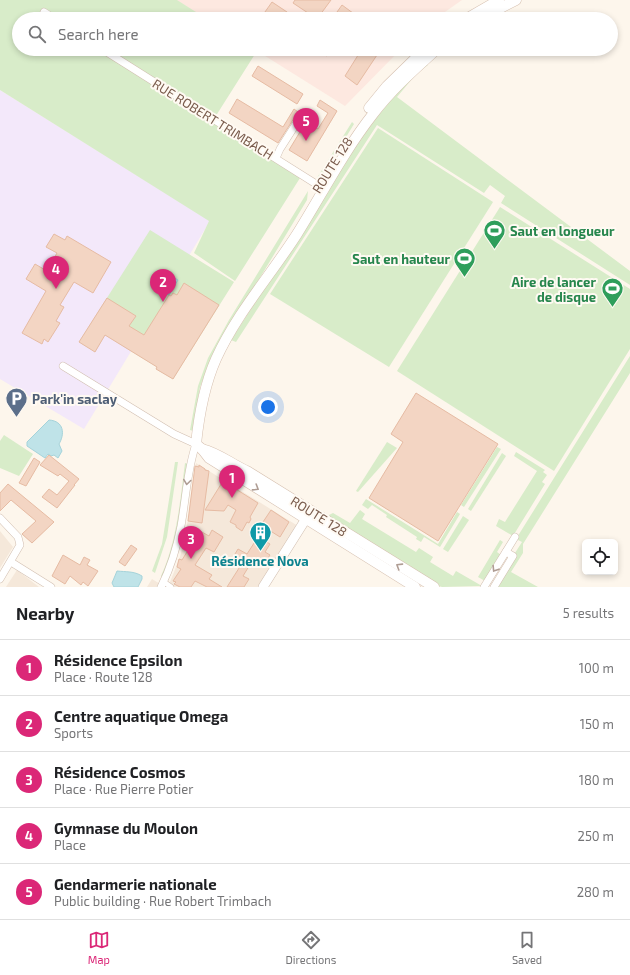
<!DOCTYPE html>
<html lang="en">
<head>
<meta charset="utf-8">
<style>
	:root { --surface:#fff; --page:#f6f6f6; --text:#202124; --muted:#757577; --line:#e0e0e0; --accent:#db2777 }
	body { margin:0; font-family:"Exo 2",sans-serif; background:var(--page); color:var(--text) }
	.controls { position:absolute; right:12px; bottom:12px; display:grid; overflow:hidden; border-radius:6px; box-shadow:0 2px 6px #0003 }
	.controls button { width:36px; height:36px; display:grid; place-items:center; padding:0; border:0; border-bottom:1px solid var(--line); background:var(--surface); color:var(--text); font:20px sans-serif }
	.you { position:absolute; left:268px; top:407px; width:14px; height:14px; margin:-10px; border:3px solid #fff; border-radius:50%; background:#1a73e8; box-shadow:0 0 0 6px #1a73e833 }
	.badge { display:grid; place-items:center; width:26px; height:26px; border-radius:50%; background:var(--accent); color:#fff; font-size:13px; font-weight:700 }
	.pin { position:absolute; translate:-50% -33px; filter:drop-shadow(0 1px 2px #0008) }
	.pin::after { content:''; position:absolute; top:21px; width:14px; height:12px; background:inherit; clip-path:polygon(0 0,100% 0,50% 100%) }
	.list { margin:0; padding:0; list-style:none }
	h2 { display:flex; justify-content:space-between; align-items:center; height:52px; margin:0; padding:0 16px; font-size:17px }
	h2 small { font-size:13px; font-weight:400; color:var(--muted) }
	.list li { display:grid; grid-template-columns:26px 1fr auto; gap:12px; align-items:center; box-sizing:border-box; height:56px; padding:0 16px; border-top:1px solid var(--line) }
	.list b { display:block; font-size:15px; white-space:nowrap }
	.list p { margin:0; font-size:13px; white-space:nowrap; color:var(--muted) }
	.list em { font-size:13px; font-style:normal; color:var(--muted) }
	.icon { flex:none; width:22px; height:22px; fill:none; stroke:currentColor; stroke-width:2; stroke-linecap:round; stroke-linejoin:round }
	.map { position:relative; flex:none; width:630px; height:587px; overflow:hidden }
	.search { position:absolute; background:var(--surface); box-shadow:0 2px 6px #0003; left:12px; right:12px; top:12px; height:44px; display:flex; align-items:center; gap:10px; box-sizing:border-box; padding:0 14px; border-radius:22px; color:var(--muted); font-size:15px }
	.sheet { height:332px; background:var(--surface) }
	nav { display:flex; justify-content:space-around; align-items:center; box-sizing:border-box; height:56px; border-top:1px solid var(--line); background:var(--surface); font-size:11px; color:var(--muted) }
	nav a { display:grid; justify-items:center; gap:2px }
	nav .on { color:var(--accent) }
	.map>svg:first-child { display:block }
	.residential { fill:#f5e8da }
	.commercial { fill:#fde8e0 }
	.education { fill:#f3e8fa }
	.green { fill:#d8ecc9 }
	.water { fill:#bfe3e8; stroke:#a5d3da }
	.building { fill:#f3d5c3; stroke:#e6bba3 }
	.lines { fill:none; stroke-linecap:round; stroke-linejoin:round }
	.pedestrian-casing { stroke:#d1beb0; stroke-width:6 }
	.minor-casing { stroke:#d1beb0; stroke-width:8 }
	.tertiary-casing { stroke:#d1beb0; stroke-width:10 }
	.secondary-casing { stroke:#d6c0b0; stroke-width:11 }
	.pedestrian { stroke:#fff; stroke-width:5 }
	.minor { stroke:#fff; stroke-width:7 }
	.tertiary { stroke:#fff; stroke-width:9 }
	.secondary { stroke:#fff; stroke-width:10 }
	.oneway { stroke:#af9d94 }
	.labels { text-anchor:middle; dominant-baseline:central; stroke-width:4; stroke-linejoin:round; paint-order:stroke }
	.street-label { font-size:13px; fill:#7a5c4d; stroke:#fffaf3 }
	.leisure-label { font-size:13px; font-weight:bold; fill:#27864d; stroke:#fffaf3; text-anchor:end }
	.service-label { font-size:13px; font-weight:bold; fill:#4e5e75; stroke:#fffaf3; text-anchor:start }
	.culture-label { font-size:13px; font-weight:bold; fill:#0d838f; stroke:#fffaf3 }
</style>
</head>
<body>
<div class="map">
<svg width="630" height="587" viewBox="0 0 630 587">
	<rect width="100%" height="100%" fill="#fdf6ec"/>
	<!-- residential -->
	<g class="residential">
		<polygon points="196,463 298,526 260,587 168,587 180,557 186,532"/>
		<polygon points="0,531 13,547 0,568"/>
		<polygon points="17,570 39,587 6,587"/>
		<polygon points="152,579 165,587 147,587"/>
	</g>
	<!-- commercial -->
	<g class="commercial">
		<polygon points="176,0 462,0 435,19 206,19"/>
		<polygon points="254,49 401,49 345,106"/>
	</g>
	<!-- education -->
	<polygon class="education" points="0,90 210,221 84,429 0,379"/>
	<!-- green -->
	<g class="green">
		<polygon points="0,0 177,0 207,19 19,19 19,49 254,49 257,51 212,122 300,178 235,281 194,253 209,221 0,90"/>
		<polygon points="424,64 428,65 417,73 397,97 630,271 630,285 501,203 505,196 490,185 484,193 377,125 236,342 231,340 369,126 395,94"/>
		<polygon points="352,122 354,124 322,176 317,178"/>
		<polygon points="378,128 493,202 389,367 270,294"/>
		<polygon points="308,191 307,200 212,357 200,387 193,431 190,430 198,386 208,358 229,320"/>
		<polygon points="500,207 630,289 630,349 554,471 397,371"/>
		<polygon points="150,230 234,282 173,379 156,369 157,367 105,335 95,352 79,342"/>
		<polygon points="630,356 630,373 523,544 523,553 511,572 538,587 496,587 516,554 515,553 522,542 516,539"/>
		<polygon points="4,435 33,454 19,476 0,468 0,441"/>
		<polygon points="387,442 397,448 358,492 356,491"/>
		<polygon points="497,447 501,449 464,507 461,505"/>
		<polygon points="516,452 545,470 543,472 547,475 542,482 545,484 513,536 496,526 499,519 505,522 537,471 514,456"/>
		<polygon points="502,453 506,456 471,511 468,509"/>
		<polygon points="175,462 178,462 167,537 155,573 152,571 162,544"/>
		<path d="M185 463 188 464 177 538 164 578 161 576C177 541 180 501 185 463Z"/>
		<polygon points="366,499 438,544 457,512 460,514 440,547 424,537 421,542 416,539 417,537 386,517 387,515 372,505 368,509 362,505"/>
		<polygon points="360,510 365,514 362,519 416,552 419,548 433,557 430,562 453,576 456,571 482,586 442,587 433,584 325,517 333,513 350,523"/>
		<polygon points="463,516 469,520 448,552 443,549"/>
		<polygon points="500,540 503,542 497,552 501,555 485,581 478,577"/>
	</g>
	<!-- water -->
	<g class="water">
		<polygon points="168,274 178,280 169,295 159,289"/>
		<path d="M49 420C64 421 65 434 59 444L62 451 58 458 54 455 51 456 48 454 45 458 27 446V442Z"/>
		<path d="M117 571C126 572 134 571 142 576V579L138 587H114L112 583Z"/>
	</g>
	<!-- building -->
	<g class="building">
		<polygon points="295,0 331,0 317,19 293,3"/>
		<polygon points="272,2 287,12 295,19 260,19"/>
		<polygon points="342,5 361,19 332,19"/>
		<polygon points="316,49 332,49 327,56"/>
		<polygon points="364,49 381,49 357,85 345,76 360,52"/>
		<polygon points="258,66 303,94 297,104 252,76"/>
		<polygon points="237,99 283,127 294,109 298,112 278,143 229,113"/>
		<polygon points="320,100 337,111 307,161 289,150 306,122 318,129 328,113 317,106"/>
		<polygon points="54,234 65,240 67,236 111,262 93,293 74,282 60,305 64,307 56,321 60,323 48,342 44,339 42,344 22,333 46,291 26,279 35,264 47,271 57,253 46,247"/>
		<polygon points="184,283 219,305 173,379 156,369 157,367 105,335 95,352 79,342 107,298 136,316 129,326 144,335 169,295 171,296 173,293 177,295"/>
		<polygon points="416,393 498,444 438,541 369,498 403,442 391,434"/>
		<polygon points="49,455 79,479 74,485 75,485 57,508 42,497 49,489 57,495 69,481 60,474 58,476 40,465"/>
		<polygon points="34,458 40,462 26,486 19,483"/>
		<polygon points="199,465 205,469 205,470 209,471 202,523 188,521 195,466 199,467"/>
		<polygon points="223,481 258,503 250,517 251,519 249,523 247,522 242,531 236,527 236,525 230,522 236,510 228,505 224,511 205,510"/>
		<polygon points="8,484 54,522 32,543 22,534 36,521 11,500 0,511 0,493"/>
		<polygon points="271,510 289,522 280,537 261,525"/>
		<polygon points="212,530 223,537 214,552 206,548 195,565 212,575 209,579 222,587 207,587 195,581 191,587 180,587 174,584 176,582 173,581 181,569 177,567 179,559 182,560 200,531 209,536"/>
		<polygon points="258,537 270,544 265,552 270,555 264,564 254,558 243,576 249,579 244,587 227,587 241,565 232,559 238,549 247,554"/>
		<polygon points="131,545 137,549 125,566 119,562"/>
		<polygon points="63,555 80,565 84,557 90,560 87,565 98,571 88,586 83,582 81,585 70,576 65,584 52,576"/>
	</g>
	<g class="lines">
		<defs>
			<polyline id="pedestrian" points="164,582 171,587"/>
			<g id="minor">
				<polyline points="44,12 55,19"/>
				<polyline points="102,49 324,189"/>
				<polyline points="276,158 280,149 303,113"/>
				<path d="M63 366 174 434 196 444C187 470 186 498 181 526 177 547 171 567 161 587"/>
				<polyline points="0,518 18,537 20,545 0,579"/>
				<polyline points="11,562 51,587"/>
				<polyline points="484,587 515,537"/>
				<polyline points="494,587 513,556 506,552"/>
			</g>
			<polyline id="tertiary" points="263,587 309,514"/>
			<g id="secondary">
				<polyline points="466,19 499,0"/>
				<polyline points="479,19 516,0"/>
				<polyline points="369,108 387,86 425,49"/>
				<path d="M202 449C219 453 231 464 247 471L434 587"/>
				<path d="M415 587 209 458 202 449 196 444C199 415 204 386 216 359 237 313 270 276 297 234 322 194 344 151 373 114 392 89 415 69 437 49"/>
			</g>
		</defs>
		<!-- pedestrian casing -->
		<use href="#pedestrian" class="pedestrian-casing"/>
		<!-- minor casing -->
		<use href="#minor" class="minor-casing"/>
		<!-- tertiary casing -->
		<use href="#tertiary" class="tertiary-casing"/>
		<!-- secondary casing -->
		<use href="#secondary" class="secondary-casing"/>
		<!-- pedestrian -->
		<use href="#pedestrian" class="pedestrian"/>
		<!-- minor -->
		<use href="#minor" class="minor"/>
		<!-- tertiary -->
		<use href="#tertiary" class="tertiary"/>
		<!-- secondary -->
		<use href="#secondary" class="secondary"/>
	</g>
	<!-- one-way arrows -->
	<defs><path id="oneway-chevron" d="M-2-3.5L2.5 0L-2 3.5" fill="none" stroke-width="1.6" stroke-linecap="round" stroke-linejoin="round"/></defs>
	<g class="oneway">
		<use href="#oneway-chevron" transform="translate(187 482) rotate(98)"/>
		<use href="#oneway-chevron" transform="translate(256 488) rotate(32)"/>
		<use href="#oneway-chevron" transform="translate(399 566) rotate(-148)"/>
		<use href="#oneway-chevron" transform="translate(495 569) rotate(122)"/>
	</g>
	<!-- icons -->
	<defs>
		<symbol id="stadium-pin" viewBox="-11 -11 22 30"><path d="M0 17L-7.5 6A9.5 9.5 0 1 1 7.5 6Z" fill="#2e9e5b" stroke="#fffaf3"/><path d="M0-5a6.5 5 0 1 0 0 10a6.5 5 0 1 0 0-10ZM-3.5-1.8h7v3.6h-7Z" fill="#fff"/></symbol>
		<symbol id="parking-pin" viewBox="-11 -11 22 30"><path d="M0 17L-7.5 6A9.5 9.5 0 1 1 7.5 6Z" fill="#5c6f8a" stroke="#fffaf3"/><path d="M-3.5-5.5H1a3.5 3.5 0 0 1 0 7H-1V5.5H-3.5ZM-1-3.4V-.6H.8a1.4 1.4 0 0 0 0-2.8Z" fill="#fff"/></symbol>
		<symbol id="building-pin" viewBox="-11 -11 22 30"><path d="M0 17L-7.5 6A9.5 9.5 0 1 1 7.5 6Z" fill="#0f9aa8" stroke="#fffaf3"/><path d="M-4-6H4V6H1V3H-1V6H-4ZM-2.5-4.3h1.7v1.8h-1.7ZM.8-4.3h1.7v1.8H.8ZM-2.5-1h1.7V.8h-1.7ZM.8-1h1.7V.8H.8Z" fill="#fff"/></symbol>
	</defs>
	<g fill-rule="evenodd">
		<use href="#stadium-pin" x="482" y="218" width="25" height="34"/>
		<use href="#stadium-pin" x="452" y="246" width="25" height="34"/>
		<use href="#stadium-pin" x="600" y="276" width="25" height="34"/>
		<use href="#parking-pin" x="4" y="386" width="25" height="34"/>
		<use href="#building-pin" x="248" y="520" width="25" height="34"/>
	</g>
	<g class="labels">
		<!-- street labels -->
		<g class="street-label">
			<text transform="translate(213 119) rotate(32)">RUE ROBERT TRIMBACH</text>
			<text transform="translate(332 165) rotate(-58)">ROUTE 128</text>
			<text transform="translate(319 516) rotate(32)">ROUTE 128</text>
		</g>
		<!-- leisure labels -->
		<g class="leisure-label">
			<text x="510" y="231" text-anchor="start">Saut en longueur</text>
			<text x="450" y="259">Saut en hauteur</text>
			<text x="596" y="282">Aire de lancer<tspan x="596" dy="15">de disque</tspan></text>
		</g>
		<!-- service labels -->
		<g class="service-label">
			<text x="32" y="399">Park'in saclay</text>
		</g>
		<!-- culture labels -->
		<g class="culture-label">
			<text x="260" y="561">Résidence Nova</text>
		</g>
	</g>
</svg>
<div class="controls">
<button><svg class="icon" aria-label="locate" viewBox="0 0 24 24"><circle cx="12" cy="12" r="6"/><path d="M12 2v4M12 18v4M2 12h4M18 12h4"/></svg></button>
</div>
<div class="you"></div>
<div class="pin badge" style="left:232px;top:498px">1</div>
<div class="pin badge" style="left:163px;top:302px">2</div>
<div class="pin badge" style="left:191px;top:559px">3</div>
<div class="pin badge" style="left:56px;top:289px">4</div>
<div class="pin badge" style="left:306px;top:141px">5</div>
<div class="search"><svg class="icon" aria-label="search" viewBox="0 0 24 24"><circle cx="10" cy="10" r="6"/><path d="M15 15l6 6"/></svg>Search here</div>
</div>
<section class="sheet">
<h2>Nearby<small>5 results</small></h2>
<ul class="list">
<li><span class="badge">1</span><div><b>Résidence Epsilon</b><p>Place · Route 128</p></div><em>100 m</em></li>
<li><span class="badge">2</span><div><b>Centre aquatique Omega</b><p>Sports</p></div><em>150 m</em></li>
<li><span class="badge">3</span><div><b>Résidence Cosmos</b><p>Place · Rue Pierre Potier</p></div><em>180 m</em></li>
<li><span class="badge">4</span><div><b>Gymnase du Moulon</b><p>Place</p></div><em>250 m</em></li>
<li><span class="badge">5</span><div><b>Gendarmerie nationale</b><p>Public building · Rue Robert Trimbach</p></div><em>280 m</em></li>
</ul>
</section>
<nav>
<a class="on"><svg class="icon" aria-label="map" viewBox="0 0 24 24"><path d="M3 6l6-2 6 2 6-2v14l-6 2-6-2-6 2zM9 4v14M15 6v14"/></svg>Map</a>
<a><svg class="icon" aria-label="directions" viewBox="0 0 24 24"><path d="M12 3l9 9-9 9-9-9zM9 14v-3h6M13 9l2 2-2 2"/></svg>Directions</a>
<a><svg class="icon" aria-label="saved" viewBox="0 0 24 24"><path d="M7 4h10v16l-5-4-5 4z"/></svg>Saved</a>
</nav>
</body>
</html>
